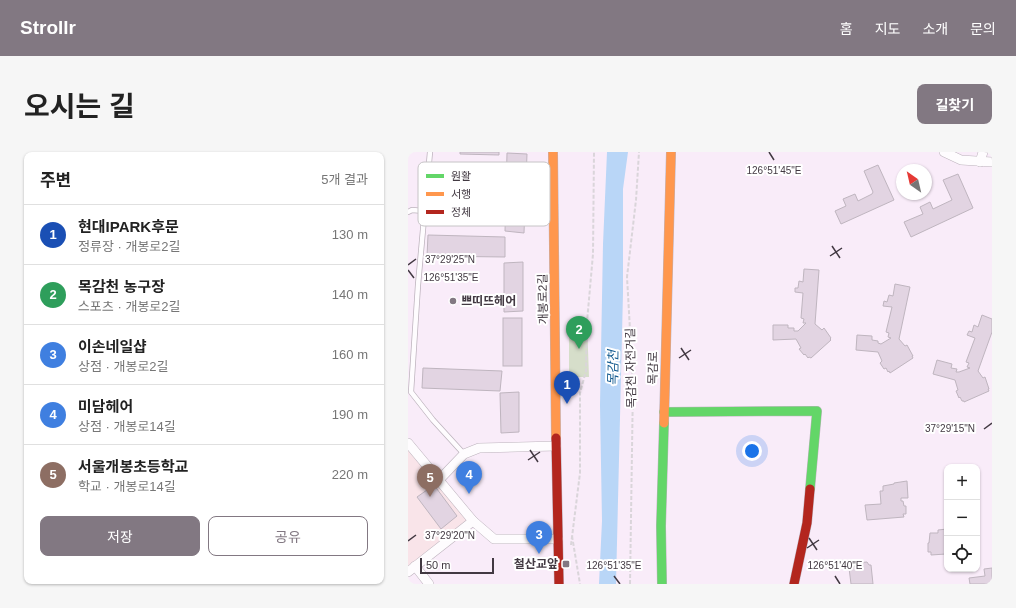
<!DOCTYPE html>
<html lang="ko">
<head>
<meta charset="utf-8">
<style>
	:root { --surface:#fff; --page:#f6f6f6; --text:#222; --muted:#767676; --line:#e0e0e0; --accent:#827882 }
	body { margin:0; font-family:Arial,"Noto Sans KR",sans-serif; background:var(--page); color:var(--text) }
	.controls { position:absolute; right:12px; bottom:12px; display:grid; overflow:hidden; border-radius:8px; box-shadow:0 1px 3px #0004 }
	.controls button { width:36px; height:36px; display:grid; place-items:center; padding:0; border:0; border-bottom:1px solid var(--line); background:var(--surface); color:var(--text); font:20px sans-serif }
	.compass { position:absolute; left:488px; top:12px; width:36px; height:36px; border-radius:50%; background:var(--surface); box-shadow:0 1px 3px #0004; rotate:326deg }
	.scale { position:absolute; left:12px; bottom:10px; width:74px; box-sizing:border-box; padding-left:4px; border:2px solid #423942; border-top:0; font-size:11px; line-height:14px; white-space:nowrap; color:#423942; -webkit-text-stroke:3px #fff; paint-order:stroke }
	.you { position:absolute; left:344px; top:299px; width:14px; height:14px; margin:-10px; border:3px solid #fff; border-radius:50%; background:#1a73e8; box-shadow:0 0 0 6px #1a73e833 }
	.badge { display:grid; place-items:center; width:26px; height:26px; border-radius:50%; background:var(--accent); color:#fff; font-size:13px; font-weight:700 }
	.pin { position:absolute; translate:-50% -33px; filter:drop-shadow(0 1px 2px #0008) }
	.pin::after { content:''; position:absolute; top:21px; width:14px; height:12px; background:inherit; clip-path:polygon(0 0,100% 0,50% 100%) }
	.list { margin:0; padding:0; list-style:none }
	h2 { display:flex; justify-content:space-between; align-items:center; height:52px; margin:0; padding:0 16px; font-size:17px }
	h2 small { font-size:13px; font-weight:400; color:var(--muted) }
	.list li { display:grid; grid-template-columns:26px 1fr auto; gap:12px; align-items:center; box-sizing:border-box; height:60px; padding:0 16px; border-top:1px solid var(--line) }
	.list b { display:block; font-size:15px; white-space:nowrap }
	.list p { margin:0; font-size:13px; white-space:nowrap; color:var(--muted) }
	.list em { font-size:13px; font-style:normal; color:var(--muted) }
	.actions { display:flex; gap:8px; padding:12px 16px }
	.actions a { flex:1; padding:9px 0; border:1px solid var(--accent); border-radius:8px; text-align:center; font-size:14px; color:var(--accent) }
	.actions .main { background:var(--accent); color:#fff }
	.icon { flex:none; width:22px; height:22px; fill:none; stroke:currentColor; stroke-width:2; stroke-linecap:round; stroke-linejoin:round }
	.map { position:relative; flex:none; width:584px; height:432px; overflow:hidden; border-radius:8px }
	header { display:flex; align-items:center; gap:24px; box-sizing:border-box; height:56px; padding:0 20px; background:var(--accent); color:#fff }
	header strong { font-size:19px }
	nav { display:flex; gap:22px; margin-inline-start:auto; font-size:14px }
	.intro { display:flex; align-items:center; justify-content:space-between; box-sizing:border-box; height:96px; padding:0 24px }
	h1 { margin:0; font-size:28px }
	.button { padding:10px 18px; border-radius:8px; background:var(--accent); color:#fff; font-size:14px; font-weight:700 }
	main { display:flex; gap:24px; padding:0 24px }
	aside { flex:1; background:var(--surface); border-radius:8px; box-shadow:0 1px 3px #0004 }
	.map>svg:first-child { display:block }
	.education { fill:#f9e4e9 }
	.green { fill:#d6deca }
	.water { fill:#b9d6f7 }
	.building { fill:#e2d4e2; stroke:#bfb5bf }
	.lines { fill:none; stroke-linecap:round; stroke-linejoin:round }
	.lane-casing { stroke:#bdb3bd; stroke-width:6 }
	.street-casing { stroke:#bdb3bd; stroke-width:10 }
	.fast-casing { stroke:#bdb3bd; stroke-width:10 }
	.slow-casing { stroke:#bdb3bd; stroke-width:10 }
	.jam-casing { stroke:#bdb3bd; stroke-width:10 }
	.path { stroke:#dad5da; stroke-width:2; stroke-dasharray:4 2; stroke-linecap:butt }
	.lane { stroke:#fefcfe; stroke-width:4.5 }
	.street { stroke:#fefcfe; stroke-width:9 }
	.fast { stroke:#63d668; stroke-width:9 }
	.slow { stroke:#ff974d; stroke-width:9 }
	.jam { stroke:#b3261e; stroke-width:9 }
	.ticks { fill:none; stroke:#423942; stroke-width:1.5 }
	.poi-dot { fill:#827882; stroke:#fff; stroke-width:1.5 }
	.labels { text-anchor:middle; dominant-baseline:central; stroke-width:4; stroke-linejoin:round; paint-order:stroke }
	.street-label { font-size:12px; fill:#423942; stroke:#fff }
	.poi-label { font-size:12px; font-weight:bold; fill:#423942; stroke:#fff; text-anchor:start }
	.water-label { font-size:13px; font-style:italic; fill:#145b8f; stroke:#fff }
	.key { fill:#fff; stroke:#c6c4c6; stroke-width:1 }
	.key-label { font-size:11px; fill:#423942 }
	.ticks-label { font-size:10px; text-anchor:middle; fill:#423942; stroke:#fff; stroke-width:4; stroke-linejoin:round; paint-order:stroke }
</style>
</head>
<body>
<header>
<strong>Strollr</strong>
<nav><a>홈</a><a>지도</a><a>소개</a><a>문의</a></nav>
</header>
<div class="intro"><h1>오시는 길</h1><a class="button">길찾기</a></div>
<main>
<aside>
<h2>주변<small>5개 결과</small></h2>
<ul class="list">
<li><span class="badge" style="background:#1a4fb4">1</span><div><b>현대IPARK후문</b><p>정류장 · 개봉로2길</p></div><em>130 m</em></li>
<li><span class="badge" style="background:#2e9e5b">2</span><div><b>목감천 농구장</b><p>스포츠 · 개봉로2길</p></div><em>140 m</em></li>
<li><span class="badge" style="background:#3f7fe0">3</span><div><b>이손네일샵</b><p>상점 · 개봉로2길</p></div><em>160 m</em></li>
<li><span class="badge" style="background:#3f7fe0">4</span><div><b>미담헤어</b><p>상점 · 개봉로14길</p></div><em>190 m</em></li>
<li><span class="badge" style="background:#8d6e63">5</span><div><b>서울개봉초등학교</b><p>학교 · 개봉로14길</p></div><em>220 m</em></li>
</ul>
<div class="actions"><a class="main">저장</a><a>공유</a></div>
</aside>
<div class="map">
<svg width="584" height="432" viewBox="0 0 584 432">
	<rect width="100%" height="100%" fill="#f9ecf9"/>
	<!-- education -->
	<polygon class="education" points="0,291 65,369 0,420"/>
	<!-- green -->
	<polygon class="green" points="161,169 179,170 181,225 161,225"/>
	<!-- water -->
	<polygon class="water" points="199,0 220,0 215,37 215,141 208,432 191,432 194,369 192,253 195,92"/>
	<!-- building -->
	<g class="building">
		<polygon points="52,0 91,0 91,3 52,2"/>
		<polygon points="99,1 119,2 116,81 97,79"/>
		<polygon points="470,13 486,48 433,72 427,59 438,54 435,47 447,42 450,49 464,42 465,40 456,19"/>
		<polygon points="550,22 565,56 503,85 496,70 515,62 512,55 522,50 525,57 544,48 535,28"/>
		<polygon points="20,83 97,85 97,105 19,104"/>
		<polygon points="115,110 115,159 96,160 96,111"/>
		<polygon points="396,117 411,118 407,172 414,178 416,176 423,186 422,187 423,188 403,206 401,205 400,206 397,202 396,203 391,197 393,196 388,187 365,188 365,173 380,173 380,176 386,176 386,179 390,179 398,171 395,171 396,167 393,166 395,141 387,140 387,136 390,136 391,129 395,130"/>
		<polygon points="487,132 502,135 491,187 497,194 499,193 505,204 504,204 505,206 482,221 481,219 480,220 478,216 476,217 472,211 474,209 470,200 448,198 449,183 464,184 464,188 470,189 470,191 473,192 483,186 480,185 481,181 478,180 484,155 475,154 476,149 479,150 481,143 485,144"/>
		<polygon points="574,163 584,167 584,180 570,219 575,226 577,225 581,237 580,237 581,239 556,250 556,249 554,249 552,245 551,246 548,239 550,238 547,228 525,222 529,208 544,212 543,216 549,217 548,220 551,220 562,216 559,215 561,211 558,210 567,186 559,183 561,179 564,180 566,173 570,175"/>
		<rect x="95" y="166" width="19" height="48"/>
		<polygon points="15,216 94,219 92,239 14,236"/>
		<polygon points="111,240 111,280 93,281 92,241"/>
		<polygon points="499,329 500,346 493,346 493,349 495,349 496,354 498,354 498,362 495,362 496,365 459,368 457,353 473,352 472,339 475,339 475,334 486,332 486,331"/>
		<polygon points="26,333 49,364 33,377 9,345"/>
		<polygon points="539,377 538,402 523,403 523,400 520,400 520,391 521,391 522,381 530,381 530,378"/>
		<polygon points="459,410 461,413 463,413 465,432 443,432 441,416 446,415 446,413 449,413 449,411"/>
		<polygon points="584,416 584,432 562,432 561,426 577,424 576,417"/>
	</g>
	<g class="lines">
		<defs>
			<g id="lane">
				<polyline points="22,0 10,133 3,240 25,268 56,302"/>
				<polyline points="0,60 4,58 16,59"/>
			</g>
			<g id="street">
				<polyline points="536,0 553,8 584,10"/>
				<polyline points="572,10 575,0"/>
				<polyline points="0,291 65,369 0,420"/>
				<polyline points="31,328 56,302 71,296 148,294"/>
				<polyline points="65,369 86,387 150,387"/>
				<polyline points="7,414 21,432"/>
			</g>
			<g id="fast">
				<polyline points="256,260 409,259 402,337"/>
				<polyline points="254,432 253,374 256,271"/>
			</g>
			<g id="slow">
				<polyline points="145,0 148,286"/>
				<polyline points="256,271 263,0"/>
			</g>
			<g id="jam">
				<polyline points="148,286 151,432"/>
				<polyline points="386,432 399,371 402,337"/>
			</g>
		</defs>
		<!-- lane casing -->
		<use href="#lane" class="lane-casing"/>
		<!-- street casing -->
		<use href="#street" class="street-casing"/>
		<!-- fast casing -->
		<use href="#fast" class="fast-casing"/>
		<!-- slow casing -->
		<use href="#slow" class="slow-casing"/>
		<!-- jam casing -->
		<use href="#jam" class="jam-casing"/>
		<!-- path -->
		<g class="path">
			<polyline points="164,384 172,432"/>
			<polyline points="163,393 172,321 172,241 178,219 179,170 185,102 186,0"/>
			<polyline points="222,432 225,231 219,125 228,48 231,0"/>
		</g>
		<!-- lane -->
		<use href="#lane" class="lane"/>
		<!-- street -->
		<use href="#street" class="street"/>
		<!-- fast -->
		<use href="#fast" class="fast"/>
		<!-- slow -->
		<use href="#slow" class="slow"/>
		<!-- jam -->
		<use href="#jam" class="jam"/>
	</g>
	<!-- ticks -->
	<path class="ticks" d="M361 0 366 8M424 94 432 106M422 104 434 96M0 113 8 107M0 118 6 126M273 196 281 208M271 206 283 198M576 277 584 271M122 298 130 310M120 308 132 300M401 386 409 398M0 389 8 383M399 396 411 388M206 424 212 432M427 424 432 432"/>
	<!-- markers -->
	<g class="poi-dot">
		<circle cx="45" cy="149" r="4"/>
		<rect x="154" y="408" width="8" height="8" rx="2"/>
	</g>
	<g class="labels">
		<!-- street labels -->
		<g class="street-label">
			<text transform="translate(135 147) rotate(-91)">개봉로2길</text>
			<text transform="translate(223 216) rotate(-91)">목감천 자전거길</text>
			<text transform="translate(245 216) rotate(-89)">목감로</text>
		</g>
		<!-- poi labels -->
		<g class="poi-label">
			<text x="53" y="149">쁘띠뜨헤어</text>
			<text x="150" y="412" text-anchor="end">철산교앞</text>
		</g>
		<!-- water labels -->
		<g class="water-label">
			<text transform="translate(205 216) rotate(-89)">목감천</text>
		</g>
	</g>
	<!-- legend -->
	<rect x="10" y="10" width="132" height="64" rx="6" class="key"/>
	<rect x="18" y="22" width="18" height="4" fill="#63d668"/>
	<rect x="18" y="40" width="18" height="4" fill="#ff974d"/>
	<rect x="18" y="58" width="18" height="4" fill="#b3261e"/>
	<g class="key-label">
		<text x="43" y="28">원활</text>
		<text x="43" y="46">서행</text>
		<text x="43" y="64">정체</text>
	</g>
	<g class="ticks-label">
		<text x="366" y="22">126°51'45"E</text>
		<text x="42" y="111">37°29'25"N</text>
		<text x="43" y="129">126°51'35"E</text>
		<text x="542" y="280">37°29'15"N</text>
		<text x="42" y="387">37°29'20"N</text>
		<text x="206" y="417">126°51'35"E</text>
		<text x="427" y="417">126°51'40"E</text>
	</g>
</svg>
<div class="controls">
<button>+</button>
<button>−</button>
<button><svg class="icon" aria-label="locate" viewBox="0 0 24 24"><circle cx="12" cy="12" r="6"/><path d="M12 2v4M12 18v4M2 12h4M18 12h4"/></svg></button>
</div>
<svg class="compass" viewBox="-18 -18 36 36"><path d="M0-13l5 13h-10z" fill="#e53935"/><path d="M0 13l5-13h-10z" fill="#767676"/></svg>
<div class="scale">50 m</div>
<div class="you"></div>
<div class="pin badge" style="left:159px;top:252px;background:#1a4fb4">1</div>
<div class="pin badge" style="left:171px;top:197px;background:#2e9e5b">2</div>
<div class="pin badge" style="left:131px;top:402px;background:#3f7fe0">3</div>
<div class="pin badge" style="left:61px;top:342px;background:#3f7fe0">4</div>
<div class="pin badge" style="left:22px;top:345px;background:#8d6e63">5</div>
</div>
</main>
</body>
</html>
